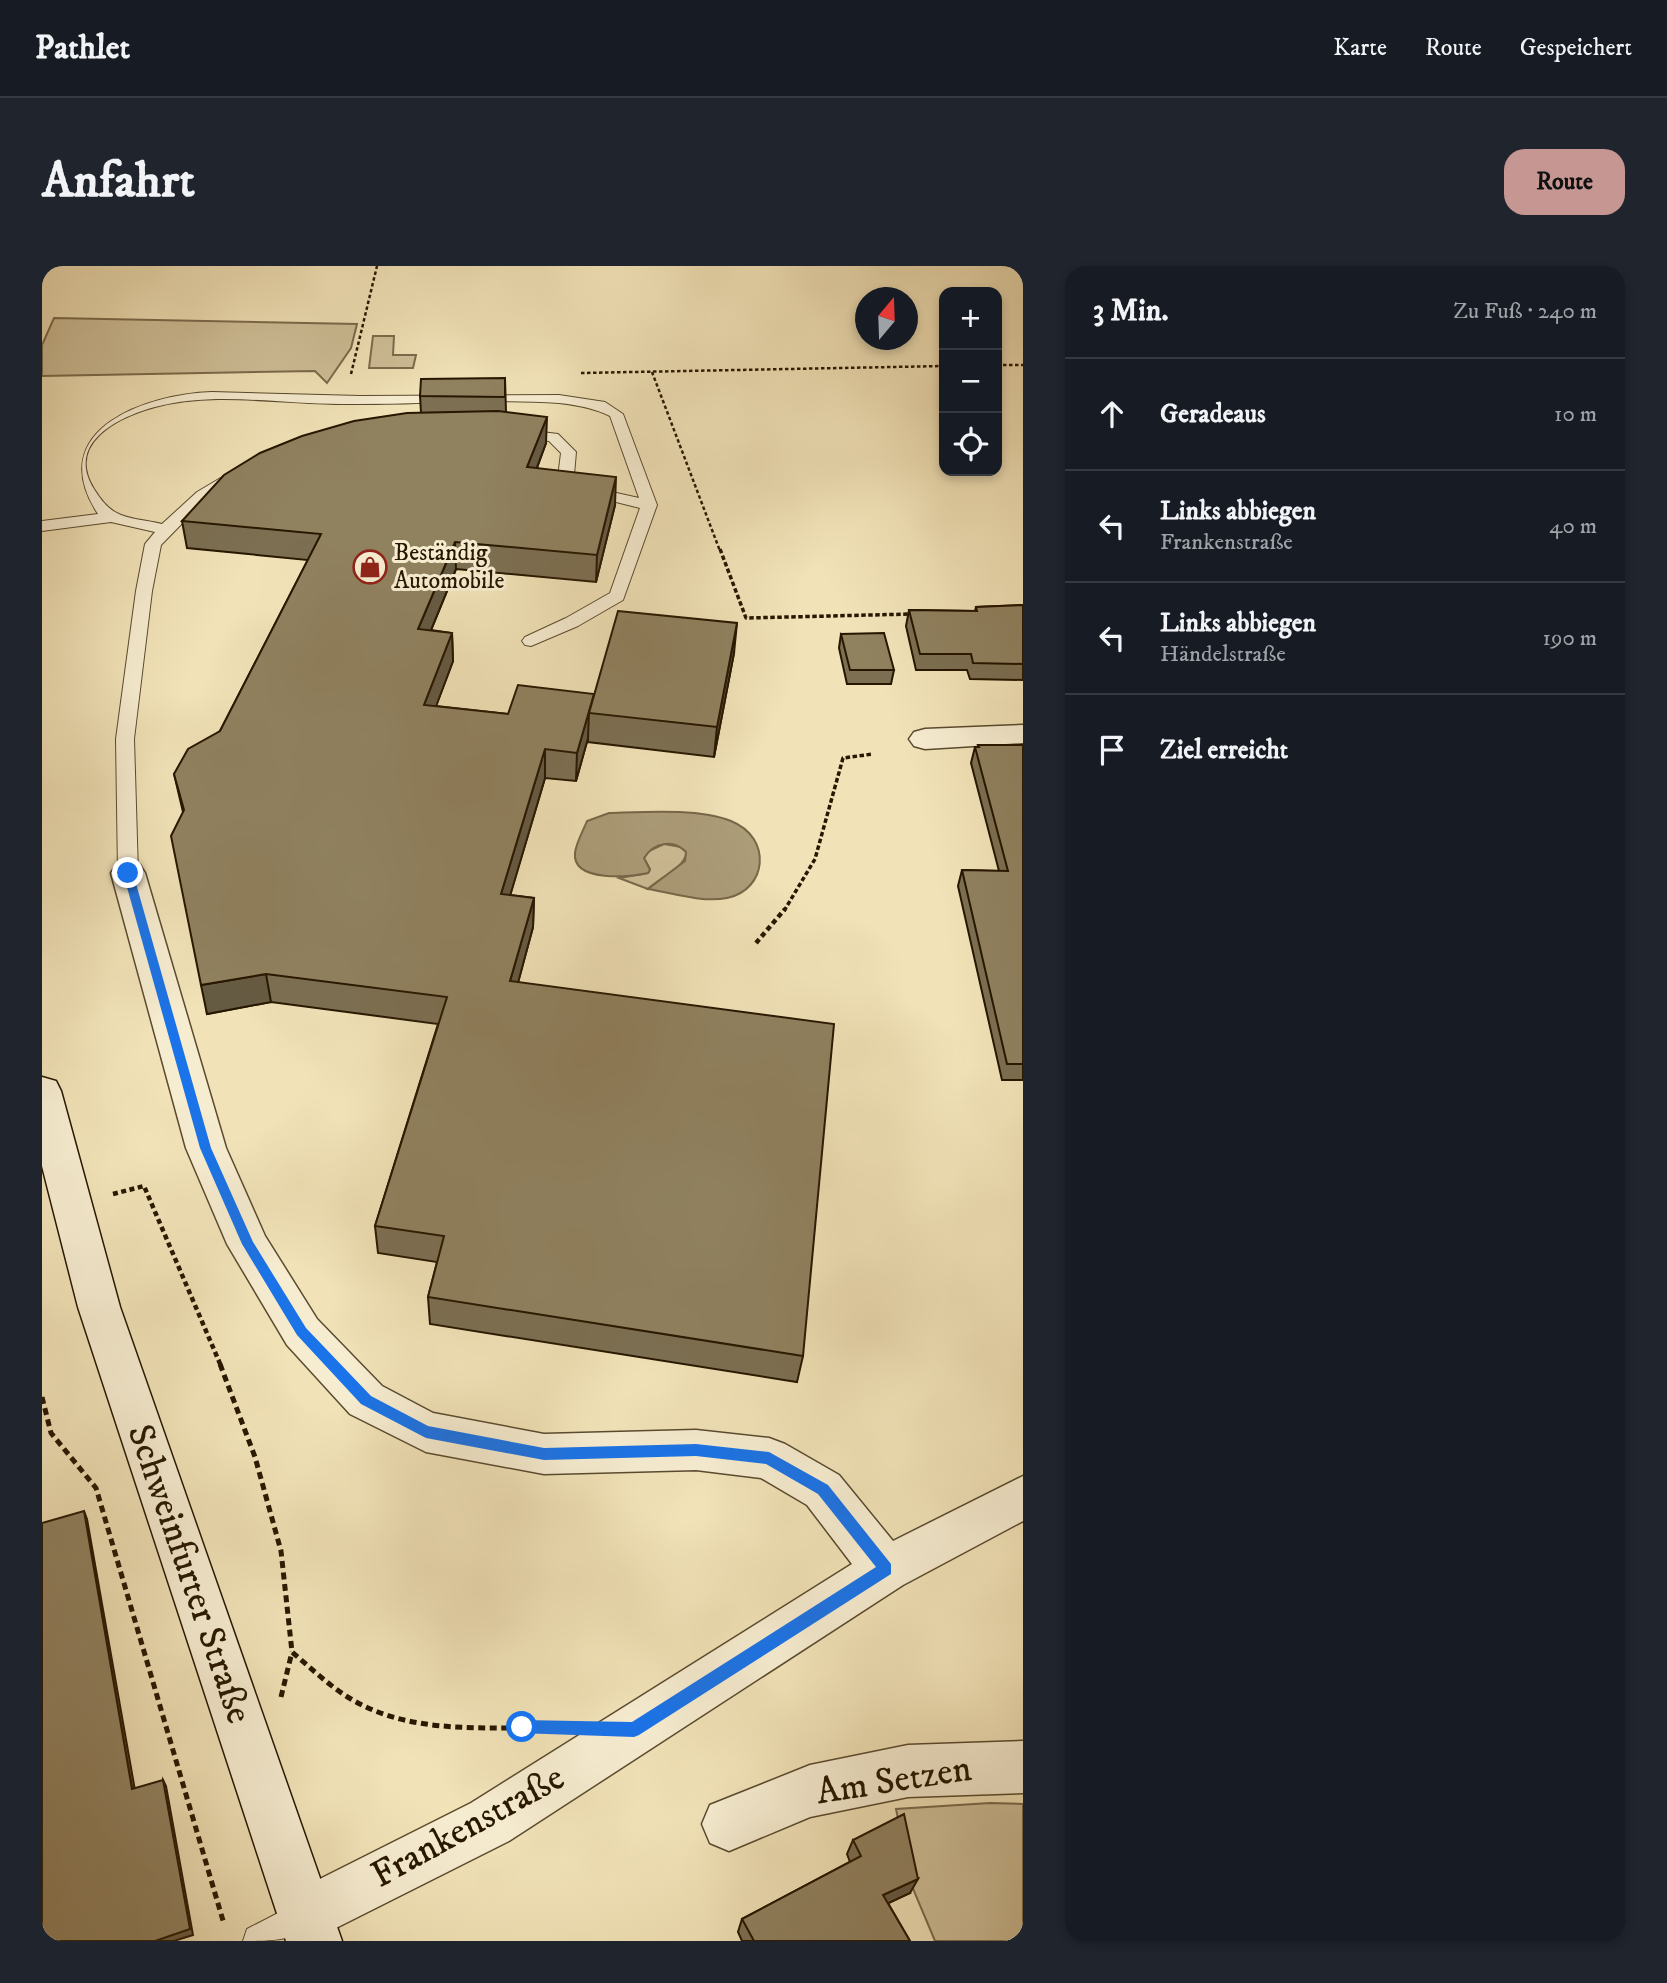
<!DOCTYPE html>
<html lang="de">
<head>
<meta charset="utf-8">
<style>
	:root { --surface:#171b24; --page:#20242c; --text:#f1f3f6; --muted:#9ea1a6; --line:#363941; --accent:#c59692 }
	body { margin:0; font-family:"IM FELL DW Pica",serif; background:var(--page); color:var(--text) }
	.controls { position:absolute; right:21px; top:21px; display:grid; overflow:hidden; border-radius:14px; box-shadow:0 4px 10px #0003 }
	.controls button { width:63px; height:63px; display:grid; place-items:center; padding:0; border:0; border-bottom:2px solid var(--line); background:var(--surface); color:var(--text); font:35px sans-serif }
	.compass { position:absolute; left:813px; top:21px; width:63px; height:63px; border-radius:50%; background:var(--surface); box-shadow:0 4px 10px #0003; rotate:19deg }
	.stop { position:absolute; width:21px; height:21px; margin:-16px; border:5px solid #1a73e8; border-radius:50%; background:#fff }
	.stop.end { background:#1a73e8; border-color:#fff; box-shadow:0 2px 7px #0008 }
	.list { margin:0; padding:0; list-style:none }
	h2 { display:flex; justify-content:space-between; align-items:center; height:91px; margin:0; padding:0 28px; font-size:30px }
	h2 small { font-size:23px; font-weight:400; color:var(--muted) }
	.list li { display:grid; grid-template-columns:46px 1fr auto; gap:21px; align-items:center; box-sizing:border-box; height:112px; padding:0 28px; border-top:2px solid var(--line) }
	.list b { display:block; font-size:26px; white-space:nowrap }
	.list p { margin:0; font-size:23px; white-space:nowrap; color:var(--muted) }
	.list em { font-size:23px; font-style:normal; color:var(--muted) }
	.icon { flex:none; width:38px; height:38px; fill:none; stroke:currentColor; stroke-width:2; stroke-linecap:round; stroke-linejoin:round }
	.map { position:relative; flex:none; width:981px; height:1675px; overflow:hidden; border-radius:21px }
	header { display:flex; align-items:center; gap:42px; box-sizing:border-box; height:98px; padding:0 35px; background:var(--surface); border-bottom:2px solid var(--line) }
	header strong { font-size:33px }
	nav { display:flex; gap:38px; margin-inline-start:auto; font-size:24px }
	.intro { display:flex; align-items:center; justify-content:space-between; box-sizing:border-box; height:168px; padding:0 42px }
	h1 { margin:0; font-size:49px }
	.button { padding:18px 32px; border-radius:21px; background:var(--accent); color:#111; font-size:24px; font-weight:700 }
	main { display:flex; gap:42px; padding:0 42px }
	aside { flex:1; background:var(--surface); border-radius:21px; box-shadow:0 4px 10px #0003 }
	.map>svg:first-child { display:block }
	.green { fill:#cfbf98; stroke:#7b6b4c; stroke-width:2 }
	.water { fill:#ac9d79; stroke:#776749; stroke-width:2 }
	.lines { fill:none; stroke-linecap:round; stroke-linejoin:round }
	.lane-casing { stroke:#5a4a2e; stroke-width:2 }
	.street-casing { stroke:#5a4a2e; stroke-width:3 }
	.secondary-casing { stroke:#271700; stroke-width:3 }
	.path-far3 { stroke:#271700; stroke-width:2.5; stroke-dasharray:3.5 2.5; stroke-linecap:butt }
	.path-far2 { stroke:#271700; stroke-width:3.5; stroke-dasharray:4.5 2.5; stroke-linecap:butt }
	.path-far1 { stroke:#271700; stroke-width:4.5; stroke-dasharray:5 3.5; stroke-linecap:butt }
	.path { stroke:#271700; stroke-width:5; stroke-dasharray:7 4.5; stroke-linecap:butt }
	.lane { fill:#f6ecd0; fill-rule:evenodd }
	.street { fill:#f6ecd0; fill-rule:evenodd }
	.secondary { fill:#f6ecd0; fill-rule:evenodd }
	.wall { fill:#7c6f52; stroke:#271700; stroke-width:2 }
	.shaded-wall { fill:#655a42; stroke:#271700; stroke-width:2 }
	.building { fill:#90815f; stroke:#271700; stroke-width:2 }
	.route { fill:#1a73e8 }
	.labels { text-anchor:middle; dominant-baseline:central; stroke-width:6; stroke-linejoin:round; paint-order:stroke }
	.far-poi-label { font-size:24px; fill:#271700; stroke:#f6ecd0; text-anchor:start }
	.near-street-label { font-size:37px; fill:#271700; stroke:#f6ecd0 }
</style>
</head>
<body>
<header>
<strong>Pathlet</strong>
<nav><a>Karte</a><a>Route</a><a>Gespeichert</a></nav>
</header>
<div class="intro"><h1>Anfahrt</h1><a class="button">Route</a></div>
<main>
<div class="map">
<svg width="981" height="1675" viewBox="0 0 981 1675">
	<rect width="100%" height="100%" fill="#f1e2b7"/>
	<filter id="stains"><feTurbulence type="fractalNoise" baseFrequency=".00286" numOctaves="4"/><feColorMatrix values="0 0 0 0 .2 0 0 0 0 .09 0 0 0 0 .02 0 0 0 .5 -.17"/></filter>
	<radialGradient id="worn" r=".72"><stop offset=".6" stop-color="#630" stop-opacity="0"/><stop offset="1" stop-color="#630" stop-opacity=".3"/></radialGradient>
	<!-- green -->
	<g class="green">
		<polygon points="12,52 315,58 309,82 285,117 273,105 0,110 0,79"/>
		<polygon points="331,70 352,70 351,89 374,89 371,102 327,102"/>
		<path d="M622 578 639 581 645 586C641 604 618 611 606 623L577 612 606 607 608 603 602 592 607 585Z"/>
		<polygon points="948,1537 981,1538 981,1675 893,1675 869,1618 854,1543"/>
	</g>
	<!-- water -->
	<path class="water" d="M567 547C602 546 657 542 689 555 731 572 725 624 685 632 661 637 630 627 606 623L643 595 644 586C631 573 612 576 602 592L608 604 606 607C590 611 530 617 533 587 534 577 541 565 545 555Z"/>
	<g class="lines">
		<defs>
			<g id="lane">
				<path d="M170 126 318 130 517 129 563 136 581 148 615 239 581 334 536 360 489 380 483 379 480 375 483 371 524 352 568 327 598 242 542 228 516 211 519 187 507 175 475 171 468 167 475 163 516 168 534 186 532 209 552 222 597 232 568 150C552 142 535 139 517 137 445 132 371 139 298 138 238 138 172 125 113 141 76 151 23 177 52 223 57 231 64 241 73 246 87 254 105 254 120 258L155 226 187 207 192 205 200 210 165 232 119 279 110 325 92 473 96 607 93 612H79L76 607 74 473 94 325 103 278 113 266 69 256 0 265V255L56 248C0 163 106 128 170 126Z"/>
				<path d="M263 1633 274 1638 279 1649C266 1675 229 1675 201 1675L205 1663Z"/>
			</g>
			<g id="street">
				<polygon points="981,459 981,477 883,483 872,480 867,473 872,466 883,463"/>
				<polygon points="86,596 98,599 103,607 184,882 223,970 275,1053 340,1120 391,1147 502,1168 654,1164 727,1172 743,1178 797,1209 851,1275 981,1210 981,1255 861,1319 467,1575 282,1668 266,1675 244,1668 236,1649 244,1630 429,1537 810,1298 765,1239 719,1212 654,1204 502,1208 384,1186 308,1148 245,1079 185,978 144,882 69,607 74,599"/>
				<polygon points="981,1475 981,1527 866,1531 768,1551 687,1585 668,1577 660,1558 668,1539 768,1499 866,1479"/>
			</g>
			<polygon id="secondary" points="0,811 14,815 19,825 78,1041 300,1675 244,1675 36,1041 0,900"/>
		</defs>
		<!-- lane casing -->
		<use href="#lane" class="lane-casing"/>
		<!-- street casing -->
		<use href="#street" class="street-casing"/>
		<!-- secondary casing -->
		<use href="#secondary" class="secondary-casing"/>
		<!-- path-far3 -->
		<g class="path-far3">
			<polyline points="955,99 981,99"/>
			<polyline points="610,106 678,285"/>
			<polyline points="539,107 902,100"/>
			<polyline points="309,108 335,0"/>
		</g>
		<!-- path-far2 -->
		<g class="path-far2">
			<polyline points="678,283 704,352 870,348"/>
			<polyline points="742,645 773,593 801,492 831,488"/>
		</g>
		<!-- path-far1 -->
		<g class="path-far1">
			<polyline points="714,677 743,643"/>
			<polyline points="71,928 102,920 179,1100"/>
		</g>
		<!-- path -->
		<g class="path">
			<path d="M178 1098 213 1191 239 1285 250 1386C269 1402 287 1420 309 1433 368 1468 437 1461 503 1462"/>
			<polyline points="0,1131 9,1167 54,1222 182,1658"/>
			<polyline points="239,1431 250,1386"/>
		</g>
		<!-- lane -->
		<use href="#lane" class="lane"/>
		<!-- street -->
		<use href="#street" class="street"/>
		<!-- secondary -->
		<use href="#secondary" class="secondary"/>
	</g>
	<!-- wall -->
	<g class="wall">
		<polygon points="463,112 464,146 504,177 495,202 573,239 554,316 414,303 389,364 410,367 411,395 394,440 466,448 552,428 692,387 672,491 546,476 546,472 534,515 503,512 468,629 492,632 491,661 476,716 761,1090 755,1116 388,1058 386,1031 395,996 336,987 333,960 396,758 229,736 165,748 141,546 132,508 178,465 266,294 145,282 140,255 379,147 378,130"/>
		<polygon points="981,339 981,414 928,413 925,404 874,404 864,360 867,344 933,345 934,341"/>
		<polygon points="799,368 852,404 849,418 805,418 797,382"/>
		<polygon points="936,479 981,479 981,814 960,814 916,620 920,604 957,605 929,497 933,481 936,481"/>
		<polygon points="811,1574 868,1627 846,1637 868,1675 700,1675 696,1666 700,1653 808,1596 805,1588"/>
	</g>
	<!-- shaded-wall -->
	<g class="shaded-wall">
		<polygon points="505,151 504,177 485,228 485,201"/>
		<polygon points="574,211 573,239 554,316 555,289"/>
		<polygon points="413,276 414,303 378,391 376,363"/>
		<polygon points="695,357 692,387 672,491 675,461"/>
		<polygon points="410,367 411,395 384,467 382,439"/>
		<polygon points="552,428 547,447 546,472 534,515 535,487"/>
		<polygon points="503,483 503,512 460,657 459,628"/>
		<polygon points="492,632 491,661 469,743 468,715"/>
		<polygon points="224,708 229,736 165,748 159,719"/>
		<polygon points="42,1245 45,1253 94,1530 90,1523"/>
		<polygon points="121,1514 124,1520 151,1669 132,1675 113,1675"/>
		<polygon points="876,1613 868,1627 834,1643 841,1629"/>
	</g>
	<!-- building -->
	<g class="building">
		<polygon points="463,112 463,131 378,130 379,113"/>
		<polygon points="456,145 505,151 485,201 574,211 555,289 413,276 376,363 410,367 382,439 466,448 476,419 552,428 535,487 503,483 459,628 492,632 468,715 792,758 761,1090 386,1031 402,970 333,960 405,731 224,708 159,719 129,570 142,544 132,508 146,483 178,465 279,268 140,255 182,209 218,187 260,170 312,155 365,147"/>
		<polygon points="981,339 981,398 931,397 929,388 878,388 867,344 935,345 934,341"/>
		<polygon points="576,345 695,357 675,461 547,447"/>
		<polygon points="842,367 852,404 808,404 799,368"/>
		<polygon points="936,479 981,479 981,798 965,798 920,604 966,605 933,481 937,481"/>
		<polygon points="42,1245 90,1523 121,1514 148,1663 113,1675 0,1675 0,1257"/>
		<polygon points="862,1548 876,1613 841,1629 868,1675 712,1675 700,1653 819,1590 811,1574"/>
	</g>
	<!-- route -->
	<polygon class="route" points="86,604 91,607 169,882 211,976 264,1062 329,1130 386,1160 502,1182 654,1178 727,1186 786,1219 849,1298 849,1308 597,1469 592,1471 475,1467 473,1461 475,1456 480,1454 590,1456 834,1301 776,1228 724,1198 654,1190 502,1194 384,1172 319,1138 255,1069 200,978 158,882 81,607"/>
	<!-- icons -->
	<defs>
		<symbol id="shop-ring" viewBox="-11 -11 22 22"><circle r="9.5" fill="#f6ecd0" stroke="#8f2418" stroke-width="1.5"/><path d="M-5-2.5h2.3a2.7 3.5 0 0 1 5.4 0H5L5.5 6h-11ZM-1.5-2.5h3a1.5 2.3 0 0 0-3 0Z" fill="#8f2418"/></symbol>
	</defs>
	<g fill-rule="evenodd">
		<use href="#shop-ring" x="309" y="282" width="38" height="38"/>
	</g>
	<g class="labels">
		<!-- far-poi labels -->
		<g class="far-poi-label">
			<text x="352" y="287">Beständig<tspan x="352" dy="28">Automobile</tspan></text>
		</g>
		<!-- near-street labels -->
		<g class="near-street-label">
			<text transform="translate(147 1308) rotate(71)">Schweinfurter Straße</text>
			<text transform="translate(852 1515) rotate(-9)">Am Setzen</text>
			<text transform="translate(426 1561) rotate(-29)">Frankenstraße</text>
		</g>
	</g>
	<rect width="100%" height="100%" filter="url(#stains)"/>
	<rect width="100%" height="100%" fill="url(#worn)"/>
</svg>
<div class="controls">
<button>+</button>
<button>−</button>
<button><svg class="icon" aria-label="locate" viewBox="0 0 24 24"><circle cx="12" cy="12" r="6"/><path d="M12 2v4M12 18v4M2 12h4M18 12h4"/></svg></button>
</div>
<svg class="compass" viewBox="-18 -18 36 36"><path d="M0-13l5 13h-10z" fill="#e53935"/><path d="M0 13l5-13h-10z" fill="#9ea1a6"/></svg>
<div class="stop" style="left:480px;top:1461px"></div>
<div class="stop end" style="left:86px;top:607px"></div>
</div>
<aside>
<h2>3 Min.<small>Zu Fuß · 240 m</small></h2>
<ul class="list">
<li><svg class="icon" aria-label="ahead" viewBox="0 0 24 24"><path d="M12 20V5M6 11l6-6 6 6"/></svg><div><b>Geradeaus</b></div><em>10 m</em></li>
<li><svg class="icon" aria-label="left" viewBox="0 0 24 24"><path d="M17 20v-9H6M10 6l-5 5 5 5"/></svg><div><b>Links abbiegen</b><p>Frankenstraße</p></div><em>40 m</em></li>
<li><svg class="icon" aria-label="left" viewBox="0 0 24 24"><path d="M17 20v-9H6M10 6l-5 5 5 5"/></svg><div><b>Links abbiegen</b><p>Händelstraße</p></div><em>190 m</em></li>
<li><svg class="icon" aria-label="arrive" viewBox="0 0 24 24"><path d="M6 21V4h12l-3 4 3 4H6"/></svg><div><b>Ziel erreicht</b></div></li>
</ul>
</aside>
</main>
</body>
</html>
